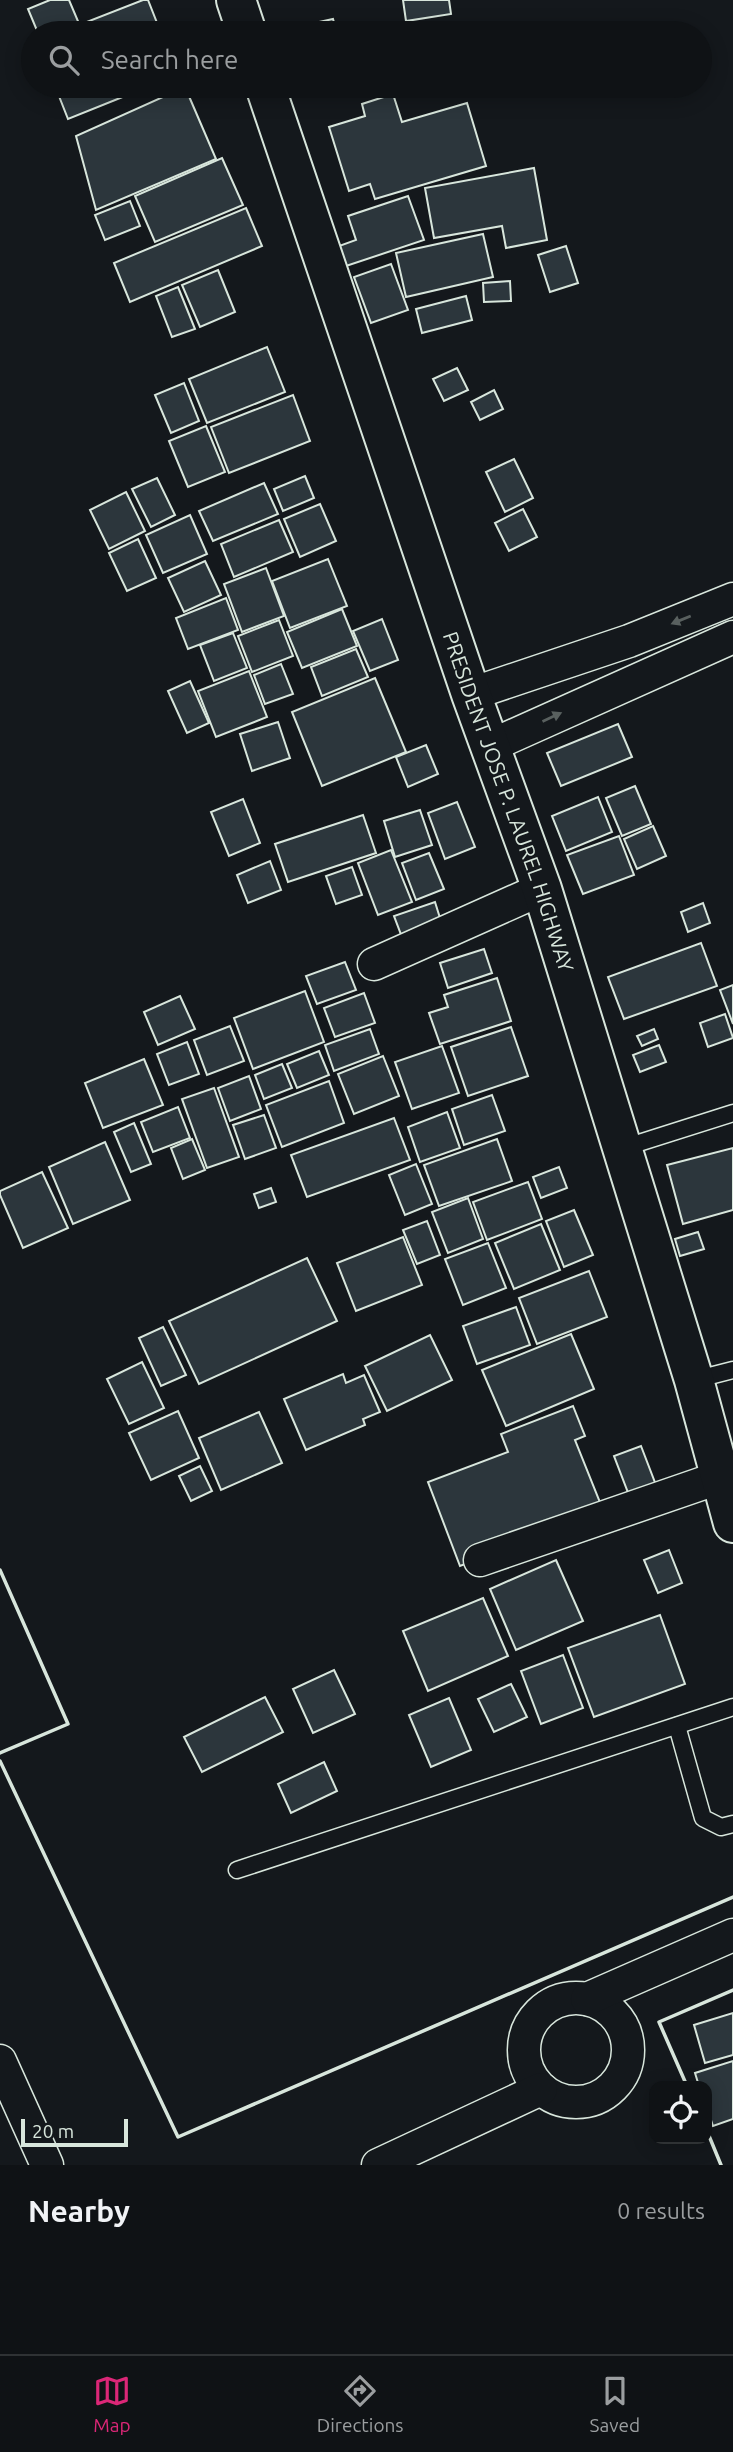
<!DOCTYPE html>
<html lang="en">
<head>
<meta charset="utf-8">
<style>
	:root { --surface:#0f1215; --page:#181b1e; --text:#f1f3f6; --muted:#9b9ea0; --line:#2f3234; --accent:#db2777 }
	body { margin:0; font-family:Ubuntu,sans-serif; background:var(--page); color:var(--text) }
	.controls { position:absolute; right:21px; bottom:21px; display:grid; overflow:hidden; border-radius:14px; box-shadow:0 4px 18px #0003 }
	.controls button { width:63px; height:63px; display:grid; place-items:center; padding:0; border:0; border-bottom:2px solid var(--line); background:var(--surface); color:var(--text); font:35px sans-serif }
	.scale { position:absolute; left:21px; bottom:18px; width:107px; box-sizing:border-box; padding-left:7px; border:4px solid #d8e6dc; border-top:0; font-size:19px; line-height:24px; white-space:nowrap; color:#d8e6dc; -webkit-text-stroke:5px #14181c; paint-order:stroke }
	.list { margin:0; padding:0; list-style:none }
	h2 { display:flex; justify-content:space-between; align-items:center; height:91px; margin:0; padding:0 28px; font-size:30px }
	h2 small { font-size:23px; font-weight:400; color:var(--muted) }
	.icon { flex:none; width:38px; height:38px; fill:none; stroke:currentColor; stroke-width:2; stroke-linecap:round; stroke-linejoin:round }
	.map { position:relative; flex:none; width:733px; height:2165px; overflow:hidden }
	.search { position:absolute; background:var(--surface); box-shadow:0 4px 18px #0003; left:21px; right:21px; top:21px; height:77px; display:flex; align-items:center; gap:18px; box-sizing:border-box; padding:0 24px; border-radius:38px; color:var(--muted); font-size:26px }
	.sheet { height:189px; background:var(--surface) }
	nav { display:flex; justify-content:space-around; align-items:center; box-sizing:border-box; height:98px; border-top:2px solid var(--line); background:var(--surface); font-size:19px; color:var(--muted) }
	nav a { display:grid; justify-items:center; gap:4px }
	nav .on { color:var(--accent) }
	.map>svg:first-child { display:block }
	.building { fill:#2c363c; stroke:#d8e6dc; stroke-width:2 }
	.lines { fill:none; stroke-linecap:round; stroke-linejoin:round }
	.service-casing { stroke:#d8e6dc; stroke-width:19 }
	.minor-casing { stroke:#d8e6dc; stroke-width:35 }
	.trunk-casing { stroke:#d8e6dc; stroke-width:42 }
	.service { stroke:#14181c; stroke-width:16 }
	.minor { stroke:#14181c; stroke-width:32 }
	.trunk { stroke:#14181c; stroke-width:38 }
	.wall { stroke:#d8e6dc; stroke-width:3.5 }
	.oneway { fill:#59605f }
	.labels { text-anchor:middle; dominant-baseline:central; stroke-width:5; stroke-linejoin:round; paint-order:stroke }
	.street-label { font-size:21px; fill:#d8e6dc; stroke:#14181c }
</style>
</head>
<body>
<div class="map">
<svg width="733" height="2165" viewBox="0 0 733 2165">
	<rect width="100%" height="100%" fill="#14181c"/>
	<!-- building -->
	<g class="building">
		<polygon points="50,0 69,0 83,33 38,33 28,9"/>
		<polygon points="143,0 148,0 161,33 88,33 84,23"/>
		<polygon points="403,0 449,0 451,14 406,21"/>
		<polygon points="333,19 337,33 322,33 319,22"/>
		<polygon points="433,24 436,33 383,33 398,30 399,32"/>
		<polygon points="55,86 150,86 68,119"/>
		<polygon points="352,86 396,86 355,96"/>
		<polygon points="185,87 216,159 96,210 76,136"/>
		<polygon points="393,94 402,122 467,103 486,166 375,199 370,184 349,191 329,127 365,116 362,104"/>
		<polygon points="222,158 243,205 155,242 135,196"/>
		<polygon points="534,168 547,240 506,248 502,226 434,238 425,188"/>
		<polygon points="408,196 424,240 346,266 339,246 356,240 348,216"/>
		<polygon points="130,201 140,226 105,240 95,215"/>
		<polygon points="246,208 262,246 130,302 114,263"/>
		<polygon points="483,234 493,277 406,297 396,253"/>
		<polygon points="566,246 578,283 550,292 538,255"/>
		<polygon points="391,264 408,310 371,323 354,277"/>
		<polygon points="218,270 235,312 200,327 182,285"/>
		<polygon points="510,281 511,301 484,302 483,283"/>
		<polygon points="178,287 195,329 172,337 156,296"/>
		<polygon points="466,296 472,320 422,333 416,309"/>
		<polygon points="267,347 285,392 207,423 189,379"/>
		<polygon points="457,368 468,390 444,401 433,379"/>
		<polygon points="184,383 199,421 171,433 155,395"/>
		<polygon points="494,390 503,409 480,420 471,402"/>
		<polygon points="293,395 310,441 229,473 211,427"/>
		<polygon points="206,426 225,472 188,487 169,441"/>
		<polygon points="514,459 533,498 505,512 486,472"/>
		<polygon points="305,476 314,498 283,511 274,489"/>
		<polygon points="157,478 175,515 151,527 132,489"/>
		<polygon points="264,483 278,514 213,541 199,511"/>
		<polygon points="126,492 145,531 109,549 90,510"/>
		<polygon points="320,504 336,541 300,557 284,519"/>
		<polygon points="523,509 537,537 509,551 495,523"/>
		<polygon points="190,515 207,554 163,573 146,535"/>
		<polygon points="279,520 293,552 234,577 221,544"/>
		<polygon points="138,539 156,578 127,591 109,553"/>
		<polygon points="328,559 347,606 290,628 272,581"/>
		<polygon points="205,561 221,595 184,612 168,578"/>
		<polygon points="266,568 284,616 242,632 224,584"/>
		<polygon points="226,598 238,630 188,649 176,618"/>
		<polygon points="342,609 357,646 302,668 287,632"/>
		<polygon points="382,619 398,660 370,671 353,631"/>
		<polygon points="279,620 293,656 252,672 238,636"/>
		<polygon points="233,633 247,668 214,681 200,645"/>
		<polygon points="356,649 368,677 322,696 311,667"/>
		<polygon points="281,664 293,694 265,704 254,675"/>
		<polygon points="249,671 267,717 216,737 198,691"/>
		<polygon points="375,678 406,752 322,786 292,712"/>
		<polygon points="190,681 209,723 187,733 168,691"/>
		<polygon points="278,722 290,758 252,771 240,734"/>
		<polygon points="618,724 632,757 561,786 547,753"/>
		<polygon points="426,745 438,774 408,787 396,757"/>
		<polygon points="635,786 651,824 622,836 606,798"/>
		<polygon points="598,797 612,832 566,851 552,816"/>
		<polygon points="243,799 260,843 229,856 211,812"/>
		<polygon points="457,802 475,847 445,859 428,813"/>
		<polygon points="420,810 432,845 395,857 384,821"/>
		<polygon points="363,815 376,853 288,882 275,844"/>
		<polygon points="653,826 666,856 637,869 624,839"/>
		<polygon points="619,836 634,875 583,894 567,855"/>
		<polygon points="391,850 412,902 378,915 358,863"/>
		<polygon points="429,853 444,889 416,900 402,863"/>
		<polygon points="270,861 281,890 248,903 237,875"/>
		<polygon points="352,867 362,895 336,904 326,876"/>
		<polygon points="435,902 444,931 405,945 394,916"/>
		<polygon points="703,903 710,923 688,932 681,912"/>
		<polygon points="701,943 717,986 624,1019 608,977"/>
		<polygon points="484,949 492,973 448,988 440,963"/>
		<polygon points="345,962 356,990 317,1004 306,976"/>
		<polygon points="497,978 511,1021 440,1044 429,1013 448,1007 444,995"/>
		<polygon points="733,985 733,1024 720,990"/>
		<polygon points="305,991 324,1042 253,1069 234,1018"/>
		<polygon points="364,993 375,1023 335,1037 324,1008"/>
		<polygon points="180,996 195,1029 158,1045 144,1012"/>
		<polygon points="725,1014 733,1038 708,1047 700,1023"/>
		<polygon points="230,1026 244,1061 207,1075 194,1040"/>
		<polygon points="511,1027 528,1076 468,1096 451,1047"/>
		<polygon points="370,1029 379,1054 334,1071 325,1045"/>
		<polygon points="654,1029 658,1039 642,1046 637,1036"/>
		<polygon points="187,1042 199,1074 169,1085 157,1054"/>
		<polygon points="659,1045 666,1062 640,1072 633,1055"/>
		<polygon points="442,1046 459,1093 412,1109 395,1062"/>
		<polygon points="319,1051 329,1075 297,1088 287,1064"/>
		<polygon points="383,1056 399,1096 354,1114 338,1074"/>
		<polygon points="144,1059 163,1105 103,1128 85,1083"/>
		<polygon points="282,1064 292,1088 264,1099 255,1075"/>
		<polygon points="249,1076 261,1109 230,1121 218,1088"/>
		<polygon points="329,1081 344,1123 282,1147 266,1105"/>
		<polygon points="214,1088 239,1157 207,1168 182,1099"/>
		<polygon points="492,1095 505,1131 464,1145 452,1109"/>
		<polygon points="178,1107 190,1138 153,1152 141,1122"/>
		<polygon points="447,1112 460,1148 420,1162 408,1127"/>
		<polygon points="264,1115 276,1148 245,1159 233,1125"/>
		<polygon points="394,1118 410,1160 307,1197 291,1155"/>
		<polygon points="134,1123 151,1164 131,1172 114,1132"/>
		<polygon points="192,1139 205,1170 183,1179 171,1148"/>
		<polygon points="497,1139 512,1181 439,1206 424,1165"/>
		<polygon points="105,1142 130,1200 73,1224 49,1167"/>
		<polygon points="733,1148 733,1210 683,1224 667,1165"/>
		<polygon points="416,1164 432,1204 405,1215 389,1175"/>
		<polygon points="559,1167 567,1188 541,1198 533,1177"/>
		<polygon points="42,1172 68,1228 23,1248 0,1195 0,1191"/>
		<polygon points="528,1182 542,1219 487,1240 473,1202"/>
		<polygon points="271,1188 276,1202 259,1208 254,1194"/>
		<polygon points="468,1198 483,1239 448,1253 432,1212"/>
		<polygon points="574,1210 593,1255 564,1267 546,1221"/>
		<polygon points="427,1221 440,1255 417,1264 403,1230"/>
		<polygon points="541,1224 560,1270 514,1289 495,1243"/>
		<polygon points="698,1232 704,1249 680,1256 675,1239"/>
		<polygon points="403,1237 422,1285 356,1311 337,1263"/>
		<polygon points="488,1243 506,1288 463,1305 445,1259"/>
		<polygon points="307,1258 337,1321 199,1384 169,1321"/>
		<polygon points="589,1271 607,1317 537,1344 519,1298"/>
		<polygon points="516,1307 530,1345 477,1364 463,1326"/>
		<polygon points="163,1327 186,1375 161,1386 139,1338"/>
		<polygon points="571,1334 594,1389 506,1426 482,1370"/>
		<polygon points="430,1335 452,1380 387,1411 365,1366"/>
		<polygon points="142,1362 164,1408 129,1424 107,1379"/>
		<polygon points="343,1374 346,1383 364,1375 380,1412 363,1419 365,1425 306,1450 284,1399"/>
		<polygon points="573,1406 585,1436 575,1440 603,1510 460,1566 428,1482 508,1452 501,1434"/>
		<polygon points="178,1411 199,1458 151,1480 129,1433"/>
		<polygon points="259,1412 282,1463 221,1490 199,1438"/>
		<polygon points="641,1446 659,1493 632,1503 614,1456"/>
		<polygon points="200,1466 212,1491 191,1501 179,1476"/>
		<polygon points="669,1550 682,1583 658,1593 644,1560"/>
		<polygon points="556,1560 583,1621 516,1650 490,1589"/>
		<polygon points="483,1598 508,1656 428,1691 403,1631"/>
		<polygon points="660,1615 685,1684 594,1717 568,1648"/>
		<polygon points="563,1655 583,1708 541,1724 521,1671"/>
		<polygon points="334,1670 355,1714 313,1733 293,1689"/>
		<polygon points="511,1684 527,1717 494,1732 478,1699"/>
		<polygon points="265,1697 283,1732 202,1772 184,1737"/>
		<polygon points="449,1698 471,1750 431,1767 409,1715"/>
		<polygon points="324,1762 337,1791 291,1813 278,1784"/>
		<polygon points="733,2013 733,2055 705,2063 694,2025"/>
		<polygon points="733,2061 733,2119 713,2126 707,2108 707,2086 699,2086 695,2073"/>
	</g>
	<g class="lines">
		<defs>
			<g id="service">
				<polyline points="623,1148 733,1113"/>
				<polyline points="694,1380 733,1370"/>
				<polyline points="677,1726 703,1818 721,1827 733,1824"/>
				<polyline points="237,1870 733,1707"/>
			</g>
			<g id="minor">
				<polyline points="471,694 629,641 733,599"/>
				<polyline points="490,746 733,637"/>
				<polyline points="374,964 542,889"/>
				<polyline points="480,1560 721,1477"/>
				<circle cx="576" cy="2050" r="52"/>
				<polyline points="587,1999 733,1935"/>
				<polyline points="0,2061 47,2165"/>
				<polyline points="378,2165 541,2089"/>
			</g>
			<g id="trunk">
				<polyline points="236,0 247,33"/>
				<path id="s1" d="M265 86 471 694 542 889 694 1380 733 1523"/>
			</g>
		</defs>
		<!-- service casing -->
		<use href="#service" class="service-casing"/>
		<!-- minor casing -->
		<use href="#minor" class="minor-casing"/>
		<!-- trunk casing -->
		<use href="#trunk" class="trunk-casing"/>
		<!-- service -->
		<use href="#service" class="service"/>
		<!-- minor -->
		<use href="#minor" class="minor"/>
		<!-- trunk -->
		<use href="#trunk" class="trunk"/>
		<!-- wall -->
		<g class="wall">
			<polyline points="0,1570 68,1724 0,1753"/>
			<polyline points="0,1761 178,2137 733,1897"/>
			<polyline points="687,2086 659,2022 733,1990"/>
			<polyline points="707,2131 721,2165"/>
		</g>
	</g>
	<!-- one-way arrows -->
	<defs><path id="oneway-solid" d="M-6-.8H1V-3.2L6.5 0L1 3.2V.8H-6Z" transform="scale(1.75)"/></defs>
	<g class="oneway">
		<use href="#oneway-solid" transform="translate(681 620) rotate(158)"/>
		<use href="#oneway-solid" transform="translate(552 717) rotate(-25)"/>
	</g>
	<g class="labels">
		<!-- street labels -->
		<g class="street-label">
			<text stroke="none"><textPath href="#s1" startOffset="756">PRESIDENT JOSE P. LAUREL HIGHWAY</textPath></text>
		</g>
	</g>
</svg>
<div class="controls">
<button><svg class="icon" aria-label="locate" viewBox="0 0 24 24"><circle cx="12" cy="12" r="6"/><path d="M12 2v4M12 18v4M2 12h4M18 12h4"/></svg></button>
</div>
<div class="scale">20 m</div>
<div class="search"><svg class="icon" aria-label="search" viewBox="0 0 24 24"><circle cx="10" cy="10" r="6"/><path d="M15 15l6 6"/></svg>Search here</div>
</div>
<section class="sheet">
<h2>Nearby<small>0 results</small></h2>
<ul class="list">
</ul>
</section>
<nav>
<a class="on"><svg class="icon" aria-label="map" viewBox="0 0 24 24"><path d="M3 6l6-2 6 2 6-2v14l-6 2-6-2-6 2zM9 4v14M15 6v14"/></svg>Map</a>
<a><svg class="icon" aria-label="directions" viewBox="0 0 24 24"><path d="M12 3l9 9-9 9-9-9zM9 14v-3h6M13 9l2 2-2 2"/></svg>Directions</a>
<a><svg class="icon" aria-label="saved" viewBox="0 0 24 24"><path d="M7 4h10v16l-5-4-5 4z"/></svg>Saved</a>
</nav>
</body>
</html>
